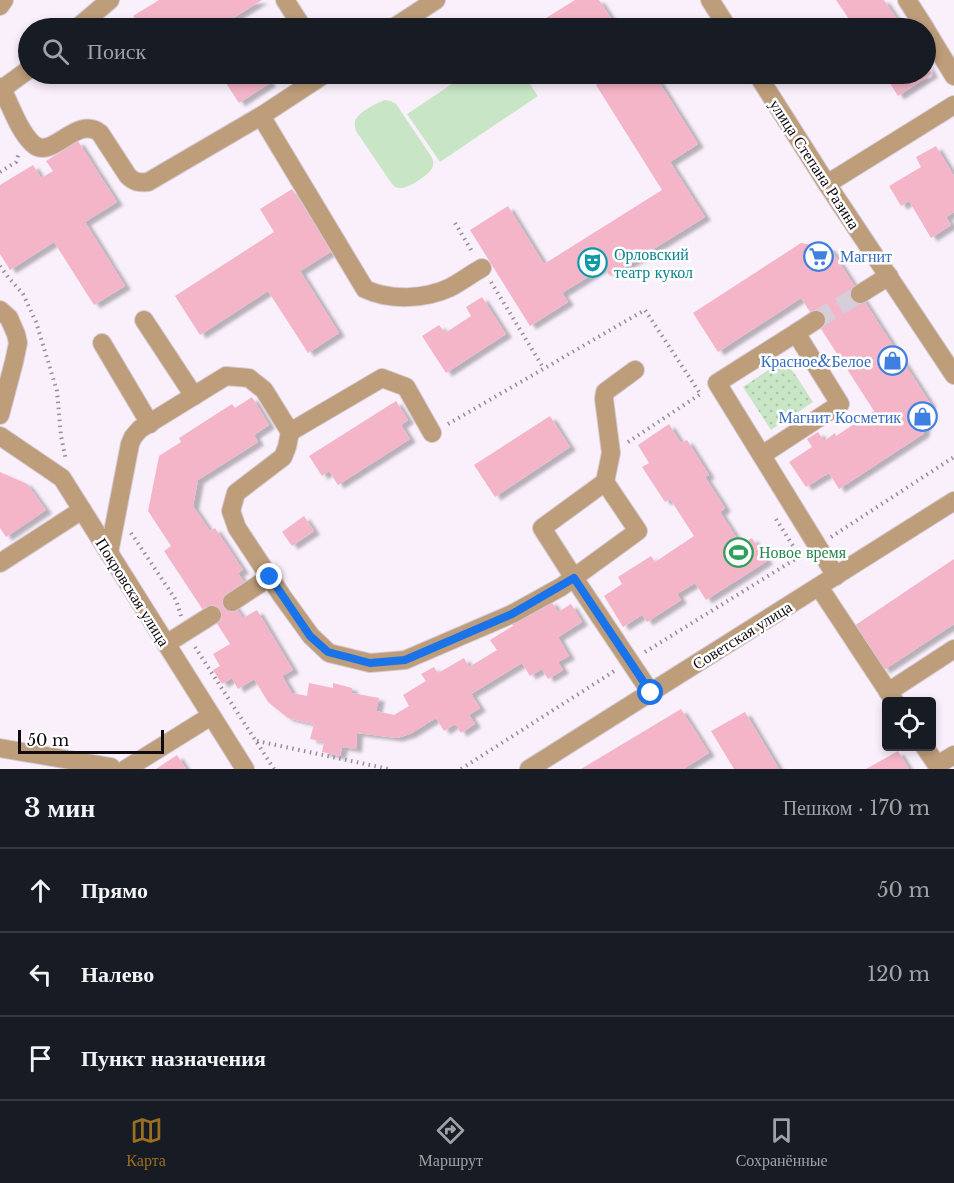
<!DOCTYPE html>
<html lang="ru">
<head>
<meta charset="utf-8">
<style>
	:root { --surface:#171b24; --page:#20242c; --text:#f1f3f6; --muted:#9ea1a6; --line:#363941; --accent:#9c6f1f }
	body { margin:0; font-family:"Libre Baskerville",serif; background:var(--page); color:var(--text) }
	.controls { position:absolute; right:18px; bottom:18px; display:grid; overflow:hidden; border-radius:6px; box-shadow:0 3px 9px #0003 }
	.controls button { width:54px; height:54px; display:grid; place-items:center; padding:0; border:0; border-bottom:2px solid var(--line); background:var(--surface); color:var(--text); font:30px sans-serif }
	.scale { position:absolute; left:18px; bottom:15px; width:146px; box-sizing:border-box; padding-left:6px; border:3px solid #100a11; border-top:0; font-size:16px; line-height:21px; white-space:nowrap; color:#100a11; -webkit-text-stroke:4px #fff; paint-order:stroke }
	.stop { position:absolute; width:18px; height:18px; margin:-14px; border:4px solid #1a73e8; border-radius:50%; background:#fff }
	.stop.end { background:#1a73e8; border-color:#fff; box-shadow:0 2px 6px #0008 }
	.list { margin:0; padding:0; list-style:none }
	h2 { display:flex; justify-content:space-between; align-items:center; height:78px; margin:0; padding:0 24px; font-size:26px }
	h2 small { font-size:20px; font-weight:400; color:var(--muted) }
	.list li { display:grid; grid-template-columns:39px 1fr auto; gap:18px; align-items:center; box-sizing:border-box; height:84px; padding:0 24px; border-top:2px solid var(--line) }
	.list b { display:block; font-size:22px; white-space:nowrap }
	.list em { font-size:20px; font-style:normal; color:var(--muted) }
	.icon { flex:none; width:33px; height:33px; fill:none; stroke:currentColor; stroke-width:2; stroke-linecap:round; stroke-linejoin:round }
	.map { position:relative; flex:none; width:954px; height:769px; overflow:hidden }
	.search { position:absolute; background:var(--surface); box-shadow:0 3px 9px #0003; left:18px; right:18px; top:18px; height:66px; display:flex; align-items:center; gap:15px; box-sizing:border-box; padding:0 21px; border-radius:33px; color:var(--muted); font-size:22px }
	.sheet { height:330px; background:var(--surface) }
	nav { display:flex; justify-content:space-around; align-items:center; box-sizing:border-box; height:84px; border-top:2px solid var(--line); background:var(--surface); font-size:16px; color:var(--muted) }
	nav a { display:grid; justify-items:center; gap:3px }
	nav .on { color:var(--accent) }
	.map>svg:first-child { display:block }
	.grass { fill:url(#grass-dots) }
	.park { fill:#c8e6c5 }
	.building { fill:#f4b5c8; filter:url(#shadow) }
	.lines { fill:none; stroke-linecap:round; stroke-linejoin:round }
	.minor-tunnel { stroke:#d7ced9; stroke-width:18; stroke-dasharray:18 9; stroke-linecap:butt }
	.minor-casing { stroke:#d5cbd6; stroke-width:20 }
	.path { stroke:#968e98; stroke-width:4; stroke-dasharray:1.5 4.5; stroke-linecap:butt }
	.minor { stroke:#bd9d7a; stroke-width:18 }
	.route { stroke:#1a73e8; stroke-width:8 }
	.labels { text-anchor:middle; dominant-baseline:central; stroke-width:5; stroke-linejoin:round; paint-order:stroke }
	.street-label { font-size:16px; fill:#100a11; stroke:#fff }
	.culture-label { font-size:16px; fill:#0d838f; stroke:#fff; text-anchor:start }
	.shop-label { font-size:16px; fill:#366cbe; stroke:#fff; text-anchor:end }
	.leisure-label { font-size:16px; fill:#27864d; stroke:#fff; text-anchor:start }
</style>
</head>
<body>
<div class="map">
<svg width="954" height="769" viewBox="0 0 954 769">
	<defs>
		<pattern id="grass-dots" width="8" height="8" patternUnits="userSpaceOnUse" patternTransform="scale(1.5)"><rect width="8" height="8" fill="#c8e6c5"/><path d="M2 2h.1M6 6h.1" fill="none" stroke="#abc4a8" stroke-width="1.8" stroke-linecap="round"/></pattern>
		<filter id="shadow"><feDropShadow dx="6" dy="3.5" stdDeviation="1.5" flood-color="#0004"/></filter>
	</defs>
	<rect width="100%" height="100%" fill="#faf0fc"/>
	<!-- grass -->
	<polygon class="grass" points="785,359 813,402 771,430 743,387"/>
	<!-- park -->
	<g class="park">
		<polygon points="467,74 523,74 538,96 440,162 407,114"/>
		<path d="M385 100 391 101 396 104 431 156C433 160 434 161 433 166 431 174 409 188 401 188 396 188 395 187 392 184L356 131C355 127 354 125 355 121 357 113 378 102 385 100Z"/>
	</g>
	<!-- building -->
	<g class="building">
		<polygon points="159,0 262,0 230,20 235,28 141,28 133,16"/>
		<polygon points="575,0 599,0 613,21 600,28 530,28"/>
		<polygon points="836,0 884,0 903,28 855,28"/>
		<polygon points="926,64 932,74 898,96 884,74 926,74"/>
		<polygon points="220,74 264,74 270,83 239,103"/>
		<polygon points="615,74 654,74 698,144 670,162 705,217 610,276 604,267 562,293 568,302 530,326 470,230 508,206 544,264 662,190 596,85"/>
		<polygon points="78,141 117,202 85,222 125,286 94,305 54,242 10,270 0,254 0,185 33,165 41,178 53,171 46,161"/>
		<polygon points="936,146 954,176 954,212 946,217 951,225 931,238 909,201 901,206 889,186 921,167 916,157"/>
		<polygon points="292,189 332,251 300,271 339,333 308,353 268,291 200,335 175,296 274,232 260,209"/>
		<polygon points="801,243 830,248 930,403 923,434 839,489 829,473 806,487 789,462 812,447 807,439 818,432 824,441 835,433 836,436 874,411 801,298 718,352 693,313"/>
		<polygon points="482,297 506,334 446,373 422,336 439,325 445,333 471,316 466,307"/>
		<polygon points="252,397 269,425 254,435 258,442 198,480 193,506 210,531 215,528 243,570 238,573 247,586 229,598 243,618 257,610 293,670 282,676 292,693 307,696 309,683 333,688 333,683 352,688 352,693 379,698 376,711 394,715 409,706 403,695 426,681 421,674 434,667 438,673 464,658 469,667 497,650 490,640 513,626 510,620 551,601 558,612 571,604 582,622 558,637 569,656 558,662 563,670 548,679 542,669 530,676 522,663 471,694 480,708 469,715 475,724 461,733 455,724 444,731 436,718 410,734 397,738 357,733 356,749 342,747 340,756 322,752 324,742 310,739 314,724 288,718 268,702 254,679 238,689 232,678 222,684 213,670 220,666 213,654 230,644 209,611 205,613 164,551 171,546 148,511 159,456 181,442 179,438 232,404 235,408"/>
		<polygon points="396,401 408,420 401,425 410,439 338,485 329,471 322,476 309,456"/>
		<polygon points="550,416 570,447 495,497 474,465"/>
		<polygon points="669,424 681,443 687,440 709,475 705,477 725,508 720,512 741,545 752,538 767,561 706,600 695,583 677,594 681,600 647,622 642,615 623,627 604,596 622,584 618,577 651,556 655,562 694,536 670,499 665,502 642,467 649,463 638,445"/>
		<polygon points="0,472 27,484 46,510 6,537 0,528"/>
		<polygon points="304,516 314,531 292,546 282,532"/>
		<polygon points="954,559 954,624 884,670 854,626"/>
		<polygon points="681,709 709,753 683,769 581,769"/>
		<polygon points="745,712 779,769 734,769 711,731"/>
		<polygon points="898,751 909,769 866,769"/>
		<polygon points="177,755 186,769 156,769"/>
	</g>
	<g class="lines">
		<!-- minor-tunnel -->
		<polyline class="minor-tunnel" points="816,320 860,294"/>
		<defs>
			<g id="minor">
				<polyline points="285,0 303,28"/>
				<polyline points="710,0 728,28"/>
				<polyline points="907,0 925,28"/>
				<polyline points="0,6 4,0"/>
				<polyline points="77,28 110,0"/>
				<polyline points="393,28 436,0"/>
				<polyline points="926,30 954,76"/>
				<polyline points="757,74 827,184 954,375"/>
				<polyline points="0,87 2,89 28,70"/>
				<path d="M2 89C11 106 18 129 32 143 51 163 76 114 100 133L128 176C134 182 139 183 148 182L261 116 325 74"/>
				<path d="M261 116 365 289C390 301 425 299 449 288 461 282 471 274 482 268"/>
				<polyline points="827,184 954,105"/>
				<polyline points="860,294 889,276"/>
				<polyline points="0,310 9,318 16,334 18,343 14,362 0,415"/>
				<polyline points="144,320 194,396"/>
				<polyline points="796,333 816,320"/>
				<polyline points="102,343 150,424"/>
				<polyline points="290,432 287,447 283,457 236,493 231,511 237,528 282,596 311,636 329,653 370,663 405,660 512,614 561,587 638,531 605,482 542,528 574,578 651,693"/>
				<polyline points="0,436 62,478 245,769"/>
				<polyline points="762,455 840,404 796,333 717,383 836,576"/>
				<polyline points="605,482 611,453 604,399 605,392 635,370"/>
				<polyline points="109,553 130,444 133,437 140,429 226,376 249,378 264,390 290,432 382,378 406,387 432,433"/>
				<polyline points="0,563 82,510"/>
				<polyline points="819,587 895,702"/>
				<polyline points="232,602 270,577"/>
				<polyline points="166,644 212,615"/>
				<polyline points="888,692 954,649"/>
				<polyline points="924,746 937,765 954,755"/>
				<polyline points="0,748 111,767 111,769"/>
				<polyline points="126,769 211,716"/>
				<polyline points="529,769 954,501"/>
			</g>
		</defs>
		<!-- minor casing -->
		<use href="#minor" class="minor-casing"/>
		<!-- path -->
		<g class="path">
			<polyline points="0,172 16,162 19,153"/>
			<polyline points="455,223 473,253"/>
			<polyline points="0,266 8,277 23,294 36,322 57,391 61,436 66,460"/>
			<polyline points="491,282 544,369"/>
			<polyline points="448,424 645,310 701,395"/>
			<polyline points="628,442 702,393"/>
			<polyline points="776,519 800,557"/>
			<polyline points="131,533 176,600 181,616"/>
			<polyline points="831,537 954,457"/>
			<polyline points="195,647 274,769"/>
			<polyline points="645,652 802,555"/>
			<polyline points="257,741 389,769"/>
			<polyline points="461,769 616,670"/>
		</g>
		<!-- minor -->
		<use href="#minor" class="minor"/>
	</g>
	<g class="lines">
		<!-- route -->
		<polyline class="route" points="270,577 310,636 328,652 370,663 405,660 512,614 574,578 651,693"/>
	</g>
	<!-- icons -->
	<defs>
		<symbol id="supermarket-ring" viewBox="-11 -11 22 22"><circle r="9.5" fill="#fff" stroke="#3f7fe0" stroke-width="1.5"/><path d="M-6-5.5h2.5l.6 2H6L4.5 2H-2.5L-4.4-4H-6ZM-1.5 3.2a1.3 1.3 0 1 0 .1 0ZM3 3.2a1.3 1.3 0 1 0 .1 0Z" fill="#3f7fe0"/></symbol>
		<symbol id="theatre-ring" viewBox="-11 -11 22 22"><circle r="9.5" fill="#fff" stroke="#0f9aa8" stroke-width="1.5"/><path d="M-5-5.5Q0-4 5-5.5V0Q5 5 0 6Q-5 5-5 0ZM-3.3-2.5H-1v1.5H-3.3ZM1-2.5H3.3v1.5H1ZM-2.8 1Q0 5.5 2.8 1Z" fill="#0f9aa8"/></symbol>
		<symbol id="shop-ring" viewBox="-11 -11 22 22"><circle r="9.5" fill="#fff" stroke="#3f7fe0" stroke-width="1.5"/><path d="M-5-2.5h2.3a2.7 3.5 0 0 1 5.4 0H5L5.5 6h-11ZM-1.5-2.5h3a1.5 2.3 0 0 0-3 0Z" fill="#3f7fe0"/></symbol>
		<symbol id="stadium-ring" viewBox="-11 -11 22 22"><circle r="9.5" fill="#fff" stroke="#2e9e5b" stroke-width="1.5"/><path d="M0-5a6.5 5 0 1 0 0 10a6.5 5 0 1 0 0-10ZM-3.5-1.8h7v3.6h-7Z" fill="#2e9e5b"/></symbol>
	</defs>
	<g fill-rule="evenodd">
		<use href="#supermarket-ring" x="802" y="240" width="33" height="33"/>
		<use href="#theatre-ring" x="576" y="246" width="33" height="33"/>
		<use href="#shop-ring" x="876" y="344" width="33" height="33"/>
		<use href="#shop-ring" x="906" y="400" width="33" height="33"/>
		<use href="#stadium-ring" x="722" y="536" width="33" height="33"/>
	</g>
	<g class="labels">
		<!-- street labels -->
		<g class="street-label">
			<text transform="translate(815 164) rotate(57)">улица Степана Разина</text>
			<text transform="translate(133 592) rotate(58)">Покровская улица</text>
			<text transform="translate(742 635) rotate(-32)">Советская улица</text>
		</g>
		<!-- culture labels -->
		<g class="culture-label">
			<text x="614" y="254">Орловский<tspan x="614" dy="18">театр кукол</tspan></text>
		</g>
		<!-- shop labels -->
		<g class="shop-label">
			<text x="840" y="256" text-anchor="start">Магнит</text>
			<text x="871" y="361">Красное&amp;Белое</text>
			<text x="901" y="417">Магнит Косметик</text>
		</g>
		<!-- leisure labels -->
		<g class="leisure-label">
			<text x="759" y="552">Новое время</text>
		</g>
	</g>
</svg>
<div class="controls">
<button><svg class="icon" aria-label="locate" viewBox="0 0 24 24"><circle cx="12" cy="12" r="6"/><path d="M12 2v4M12 18v4M2 12h4M18 12h4"/></svg></button>
</div>
<div class="scale">50 m</div>
<div class="stop" style="left:651px;top:693px"></div>
<div class="stop end" style="left:270px;top:577px"></div>
<div class="search"><svg class="icon" aria-label="search" viewBox="0 0 24 24"><circle cx="10" cy="10" r="6"/><path d="M15 15l6 6"/></svg>Поиск</div>
</div>
<section class="sheet">
<h2>3 мин<small>Пешком · 170 m</small></h2>
<ul class="list">
<li><svg class="icon" aria-label="ahead" viewBox="0 0 24 24"><path d="M12 20V5M6 11l6-6 6 6"/></svg><div><b>Прямо</b></div><em>50 m</em></li>
<li><svg class="icon" aria-label="left" viewBox="0 0 24 24"><path d="M17 20v-9H6M10 6l-5 5 5 5"/></svg><div><b>Налево</b></div><em>120 m</em></li>
<li><svg class="icon" aria-label="arrive" viewBox="0 0 24 24"><path d="M6 21V4h12l-3 4 3 4H6"/></svg><div><b>Пункт назначения</b></div></li>
</ul>
</section>
<nav>
<a class="on"><svg class="icon" aria-label="map" viewBox="0 0 24 24"><path d="M3 6l6-2 6 2 6-2v14l-6 2-6-2-6 2zM9 4v14M15 6v14"/></svg>Карта</a>
<a><svg class="icon" aria-label="directions" viewBox="0 0 24 24"><path d="M12 3l9 9-9 9-9-9zM9 14v-3h6M13 9l2 2-2 2"/></svg>Маршрут</a>
<a><svg class="icon" aria-label="saved" viewBox="0 0 24 24"><path d="M7 4h10v16l-5-4-5 4z"/></svg>Сохранённые</a>
</nav>
</body>
</html>
